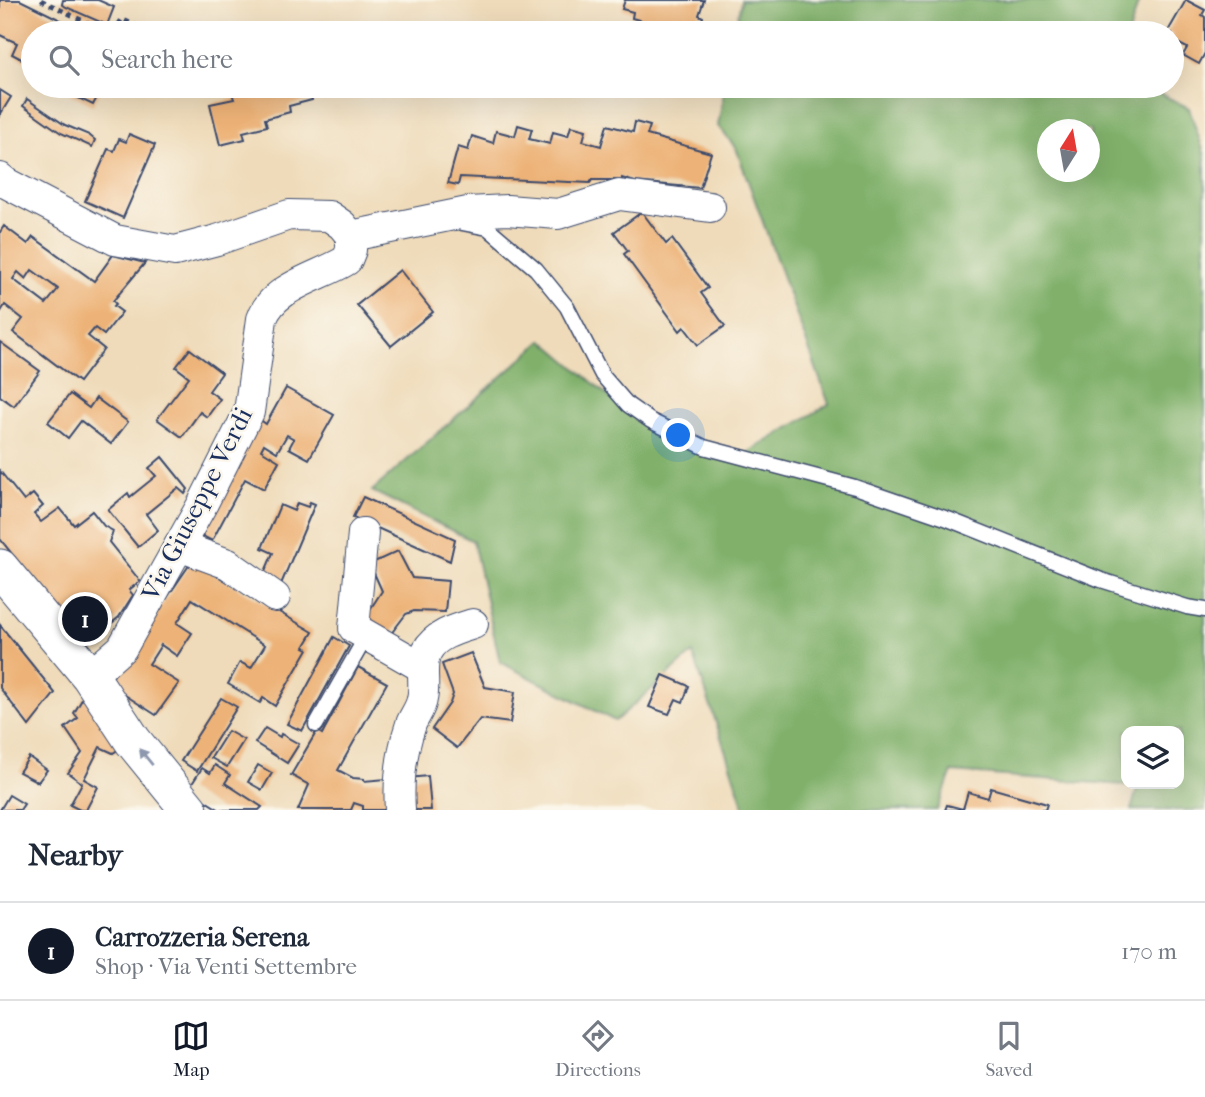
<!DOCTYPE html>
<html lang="en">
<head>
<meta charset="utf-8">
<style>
	:root { --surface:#fff; --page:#f6f6f7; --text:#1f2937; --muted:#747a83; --line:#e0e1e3; --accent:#111827 }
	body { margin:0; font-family:"IM FELL French Canon",serif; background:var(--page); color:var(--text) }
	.controls { position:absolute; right:21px; bottom:21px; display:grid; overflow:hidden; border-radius:14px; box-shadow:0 7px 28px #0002 }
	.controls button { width:63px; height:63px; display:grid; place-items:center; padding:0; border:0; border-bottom:2px solid var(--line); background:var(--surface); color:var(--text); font:35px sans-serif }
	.compass { position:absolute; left:1037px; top:119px; width:63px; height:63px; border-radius:50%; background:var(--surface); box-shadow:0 7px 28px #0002; rotate:11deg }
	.you { position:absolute; left:679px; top:436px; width:24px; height:24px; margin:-18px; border:5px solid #fff; border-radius:50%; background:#1a73e8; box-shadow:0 0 0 10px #1a73e833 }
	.badge { display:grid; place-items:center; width:46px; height:46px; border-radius:50%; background:var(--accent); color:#fff; font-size:23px; font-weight:700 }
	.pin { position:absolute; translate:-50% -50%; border:4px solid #fff; box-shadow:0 2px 7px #0006 }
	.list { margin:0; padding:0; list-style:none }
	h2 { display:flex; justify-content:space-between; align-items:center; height:91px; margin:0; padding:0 28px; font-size:30px }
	h2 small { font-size:23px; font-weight:400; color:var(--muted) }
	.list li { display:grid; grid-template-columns:46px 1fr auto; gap:21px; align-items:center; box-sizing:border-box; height:98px; padding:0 28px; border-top:2px solid var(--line) }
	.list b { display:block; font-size:26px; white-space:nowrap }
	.list p { margin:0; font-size:23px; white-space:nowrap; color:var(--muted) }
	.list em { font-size:23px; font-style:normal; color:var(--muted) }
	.icon { flex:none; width:38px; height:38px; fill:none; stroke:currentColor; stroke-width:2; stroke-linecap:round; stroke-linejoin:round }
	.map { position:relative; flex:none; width:1205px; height:810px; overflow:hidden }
	.search { position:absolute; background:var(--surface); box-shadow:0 7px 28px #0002; left:21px; right:21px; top:21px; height:77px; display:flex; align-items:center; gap:18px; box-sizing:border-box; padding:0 24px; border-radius:38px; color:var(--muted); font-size:26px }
	.sheet { height:189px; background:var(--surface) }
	nav { display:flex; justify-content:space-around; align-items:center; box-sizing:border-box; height:98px; border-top:2px solid var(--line); background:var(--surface); font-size:19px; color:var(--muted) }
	nav a { display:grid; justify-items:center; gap:4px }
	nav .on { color:var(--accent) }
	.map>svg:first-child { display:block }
	.forest { fill:#80b06a; stroke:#4e7064; stroke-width:2; fill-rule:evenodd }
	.building { fill:#edb277; fill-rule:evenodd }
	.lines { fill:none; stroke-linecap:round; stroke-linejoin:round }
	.service-casing { stroke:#3b496c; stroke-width:17 }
	.minor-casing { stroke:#3b496c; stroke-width:32 }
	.tertiary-casing { stroke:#3b496c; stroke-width:39 }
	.path { stroke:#3b496c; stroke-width:4.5; stroke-dasharray:5 5; stroke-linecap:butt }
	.service { stroke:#fff; stroke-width:14 }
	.minor { stroke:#fff; stroke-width:30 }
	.tertiary { stroke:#fff; stroke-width:37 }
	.oneway { fill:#8d97ae }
	.labels { text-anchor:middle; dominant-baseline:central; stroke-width:5; stroke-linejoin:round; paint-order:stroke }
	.street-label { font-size:26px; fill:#1b2f5e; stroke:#fbf7ec }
</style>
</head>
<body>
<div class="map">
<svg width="1205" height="810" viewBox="0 0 1205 810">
	<rect width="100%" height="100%" fill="#fbf7ec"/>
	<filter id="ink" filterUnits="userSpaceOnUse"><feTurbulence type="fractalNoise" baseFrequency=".0143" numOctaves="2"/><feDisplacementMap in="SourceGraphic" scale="14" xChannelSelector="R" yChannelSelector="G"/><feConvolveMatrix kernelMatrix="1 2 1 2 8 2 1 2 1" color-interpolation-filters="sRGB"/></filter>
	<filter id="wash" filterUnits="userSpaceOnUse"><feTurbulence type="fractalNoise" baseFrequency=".00686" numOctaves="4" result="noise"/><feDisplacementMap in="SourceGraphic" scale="28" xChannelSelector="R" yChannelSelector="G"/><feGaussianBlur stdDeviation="1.57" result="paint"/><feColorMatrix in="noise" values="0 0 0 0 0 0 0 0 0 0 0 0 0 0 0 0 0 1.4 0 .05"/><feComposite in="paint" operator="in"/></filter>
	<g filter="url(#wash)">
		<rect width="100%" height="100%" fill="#efdbba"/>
		<!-- forest -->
		<g class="forest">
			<polygon points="741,0 1139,0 1129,33 735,33"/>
			<path d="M725 86H1145L1189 108 1205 156V810H1131L1138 786 952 772 937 810H745L693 653 615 721 500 662 473 541 372 491 543 340 646 428 739 458 829 404 736 148 718 126ZM1048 130H1090V172H1048ZM1126 731H1179V784H1126Z"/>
		</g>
		<g id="blocks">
			<!-- building -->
			<g class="building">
				<polygon points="0,0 20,0 87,33 33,33 33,54 29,63 12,54 17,43 0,35"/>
				<polygon points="63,0 98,0 114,7 107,25 66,7 62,4"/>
				<polygon points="625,0 704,0 699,15 703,17 699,32 689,29 687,33 684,33 632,18 633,12 622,9"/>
				<polygon points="1186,0 1205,10 1202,15 1205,17 1205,53 1199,64 1183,55 1187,48 1172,40 1172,33 1167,33"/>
				<polygon points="74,86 103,86 93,105 70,94"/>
				<polygon points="256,86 309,86 312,100 289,106 290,112 265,119 267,126 243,132 245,139 220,145 210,104 234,99 232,93"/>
				<polygon points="0,90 11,97 0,115"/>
				<polygon points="27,99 65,125 89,135 95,140 92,147 61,133 23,106"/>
				<polygon points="635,122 650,126 647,135 711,153 700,188 635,182 622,178 622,180 592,180 590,183 460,177 458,185 448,183 458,147 468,150 472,136 493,143 496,131 515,136 518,125 532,129 529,139 550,144 553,132 568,136 571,126 586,130 583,141 601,146 607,125 633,132"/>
				<polygon points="129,134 155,145 123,218 85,201 108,149 114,151 119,139 126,142"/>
				<polygon points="642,212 666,244 672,239 708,288 701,293 725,326 698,345 684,327 680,331 624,254 628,251 614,232"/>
				<path d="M4 226 28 244 33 237 94 281 113 255 145 263 113 301 116 304 114 306 122 312 104 335 95 328 88 336 104 349 79 382 13 332 23 319 5 305 0 313V232ZM32 270 58 289 46 304 13 279 18 272 26 279Z"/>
				<polygon points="400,270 433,312 391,346 357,305"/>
				<polygon points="0,342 40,371 14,406 0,396"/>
				<polygon points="190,349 222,373 209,391 220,399 207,417 200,412 182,437 157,419 189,377 176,367"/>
				<polygon points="286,388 334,415 309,459 289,448 294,439 287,435 277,452 264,444 261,450 279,461 264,489 245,479 212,541 197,533 259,419 266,424"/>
				<polygon points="70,394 89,408 96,398 128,422 111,444 81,421 68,438 48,422"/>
				<polygon points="162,457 188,489 185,494 178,488 146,514 158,530 138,547 108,510 128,493 130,497 156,476 149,468"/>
				<polygon points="0,471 24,501 33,494 43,506 34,514 41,522 60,508 74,525 92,511 104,526 113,531 109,542 140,581 129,590 133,595 119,617 85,645 0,539"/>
				<polygon points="363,497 455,539 450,561 353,517"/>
				<polygon points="310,502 315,504 279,589 261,581 273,553 262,548 280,505 294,511 297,503 308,507"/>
				<polygon points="398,551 412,578 448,581 445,612 414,611 406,614 387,639 362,622 382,591 370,564"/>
				<polygon points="192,561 313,632 304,647 308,649 275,706 263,698 260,703 228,684 240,662 251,668 265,645 192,599 177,623 192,633 177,656 161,645 149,664 179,683 156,715 108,684"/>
				<polygon points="0,625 55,693 29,726 0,688"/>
				<polygon points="334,637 349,646 302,731 287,724"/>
				<polygon points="471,653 485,687 515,692 510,723 480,719 457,748 432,729 450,703 453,694 442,664"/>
				<polygon points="358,667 387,683 338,770 353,778 364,779 364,781 386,779 388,810 363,810 363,806 354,803 351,810 298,810 309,785 291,775 317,731 322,734"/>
				<polygon points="663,675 689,686 683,702 676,699 669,714 649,707"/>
				<polygon points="84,696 119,749 113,753 100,747 84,779 98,787 86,810 80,810 70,805 82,783 68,773 82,753 65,728 78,718 74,713"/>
				<polygon points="221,698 237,707 197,771 181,761"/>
				<polygon points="265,728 280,737 281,734 299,744 287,763 255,743"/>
				<polygon points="228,731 244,740 227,767 211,758"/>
				<polygon points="29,757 47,770 38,782 19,772"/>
				<polygon points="215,765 230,775 225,783 262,807 259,810 220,810 188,790 202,768 210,773"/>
				<polygon points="258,765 272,773 262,790 248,782"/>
				<polygon points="428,776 431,810 410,810 408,778"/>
				<polygon points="991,788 1047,804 1045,810 945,810 947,805 963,809 968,792 988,798"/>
				<polygon points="9,795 24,804 20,810 0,810"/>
			</g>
		</g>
	</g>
	<g filter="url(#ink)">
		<use href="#blocks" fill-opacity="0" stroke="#3b496c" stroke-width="2"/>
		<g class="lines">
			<defs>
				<g id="service">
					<polyline points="462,223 488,228 536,269 567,307 602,375 628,405 651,421 704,447 855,487 948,519 1101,580 1187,607 1205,610"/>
					<polyline points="316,725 367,635"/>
				</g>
				<g id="minor">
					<path d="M0 178 6 183 115 240 175 251 217 240 289 215 329 216 342 225 351 236V250L347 260C320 277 273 286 262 319L249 412 203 503 122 648 90 676"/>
					<polyline points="351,236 468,212 507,210 558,214 619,195 710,207"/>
					<polyline points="363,533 354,628 422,667"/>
					<polyline points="179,546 228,564 275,597"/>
					<path d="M400 810C398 780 401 753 411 724 414 716 421 708 422 699 426 684 419 665 427 651 435 635 457 629 473 624"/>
				</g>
				<polyline id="tertiary" points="0,568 90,676 133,741 189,810"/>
			</defs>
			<!-- service casing -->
			<use href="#service" class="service-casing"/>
			<!-- minor casing -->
			<use href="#minor" class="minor-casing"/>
			<!-- tertiary casing -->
			<use href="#tertiary" class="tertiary-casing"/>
			<!-- path -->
			<g class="path">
				<polyline points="41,0 108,33"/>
				<polyline points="113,33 122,19 152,33"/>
			</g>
			<!-- service -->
			<use href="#service" class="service"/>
			<!-- minor -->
			<use href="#minor" class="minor"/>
			<!-- tertiary -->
			<use href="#tertiary" class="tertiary"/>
		</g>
		<!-- one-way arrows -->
		<defs><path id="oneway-solid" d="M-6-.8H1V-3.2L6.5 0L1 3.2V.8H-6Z" transform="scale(1.75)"/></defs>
		<use class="oneway" href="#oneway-solid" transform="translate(146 757) rotate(-129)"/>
	</g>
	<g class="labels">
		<!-- street labels -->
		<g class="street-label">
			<text transform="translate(197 504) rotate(-63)">Via Giuseppe Verdi</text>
		</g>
	</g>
</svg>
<div class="controls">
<button><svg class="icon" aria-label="layers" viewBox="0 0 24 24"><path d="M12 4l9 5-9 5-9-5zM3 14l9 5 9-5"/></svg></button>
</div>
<svg class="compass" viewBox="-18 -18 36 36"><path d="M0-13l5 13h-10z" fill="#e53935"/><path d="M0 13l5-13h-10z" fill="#747a83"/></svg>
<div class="you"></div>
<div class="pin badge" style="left:85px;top:619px">1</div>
<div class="search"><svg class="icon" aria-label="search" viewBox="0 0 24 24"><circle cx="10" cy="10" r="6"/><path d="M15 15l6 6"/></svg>Search here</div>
</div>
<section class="sheet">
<h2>Nearby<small></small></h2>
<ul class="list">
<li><span class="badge">1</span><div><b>Carrozzeria Serena</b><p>Shop · Via Venti Settembre</p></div><em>170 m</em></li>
</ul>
</section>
<nav>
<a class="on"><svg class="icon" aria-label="map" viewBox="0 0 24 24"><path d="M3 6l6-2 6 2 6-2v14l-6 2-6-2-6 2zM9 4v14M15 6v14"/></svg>Map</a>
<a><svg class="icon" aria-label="directions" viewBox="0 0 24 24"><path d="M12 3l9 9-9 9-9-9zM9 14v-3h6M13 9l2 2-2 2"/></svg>Directions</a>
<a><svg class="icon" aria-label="saved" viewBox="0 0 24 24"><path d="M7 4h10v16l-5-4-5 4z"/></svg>Saved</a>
</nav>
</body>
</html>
